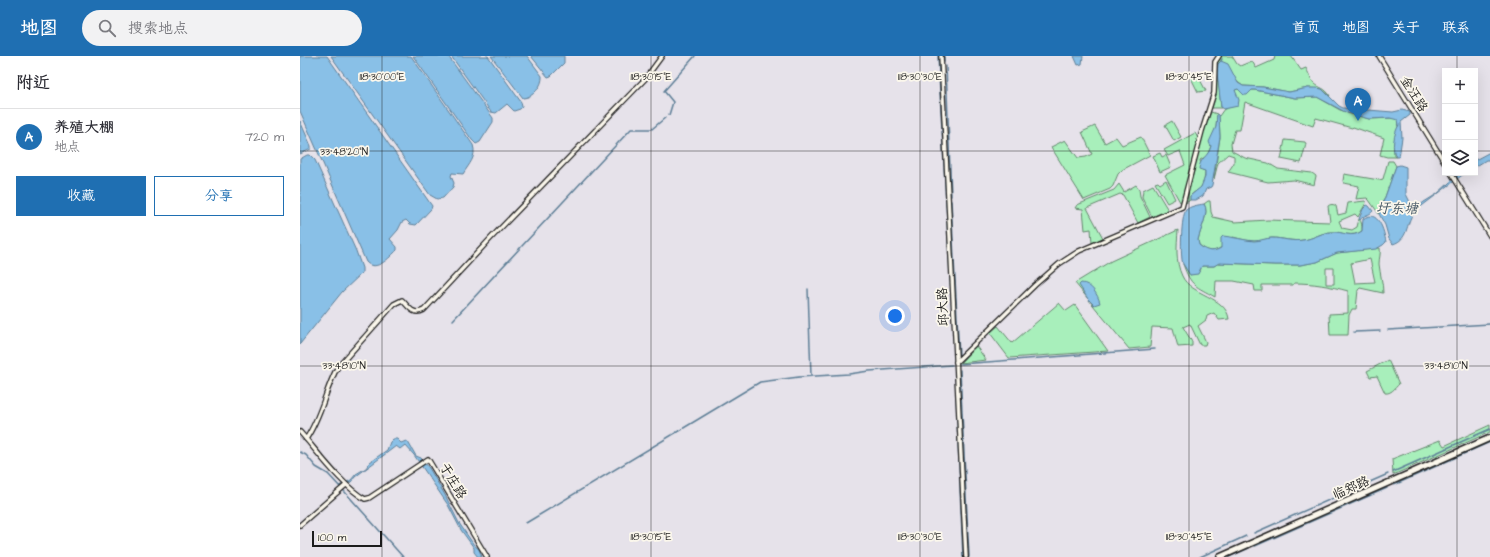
<!DOCTYPE html>
<html lang="zh">
<head>
<meta charset="utf-8">
<style>
	:root { --surface:#fff; --page:#f2f2f3; --text:#2b2b33; --muted:#7c7c81; --line:#e1e1e2; --accent:#1f6fb2 }
	body { margin:0; font-family:"Architects Daughter","LXGW WenKai TC",sans-serif; background:var(--page); color:var(--text) }
	.controls { position:absolute; right:12px; top:12px; display:grid; overflow:hidden; border-radius:0px; box-shadow:0 4px 16px #0002 }
	.controls button { width:36px; height:36px; display:grid; place-items:center; padding:0; border:0; border-bottom:1px solid var(--line); background:var(--surface); color:var(--text); font:20px sans-serif }
	.scale { position:absolute; left:12px; bottom:10px; width:70px; box-sizing:border-box; padding-left:4px; border:2px solid #1c1c1c; border-top:0; font-size:11px; line-height:14px; white-space:nowrap; color:#1c1c1c; -webkit-text-stroke:3px #fbf7ec; paint-order:stroke }
	.you { position:absolute; left:595px; top:260px; width:14px; height:14px; margin:-10px; border:3px solid #fff; border-radius:50%; background:#1a73e8; box-shadow:0 0 0 6px #1a73e833 }
	.badge { display:grid; place-items:center; width:26px; height:26px; border-radius:50%; background:var(--accent); color:#fff; font-size:13px; font-weight:700 }
	.pin { position:absolute; translate:-50% -33px; filter:drop-shadow(0 1px 2px #0008) }
	.pin::after { content:''; position:absolute; top:21px; width:14px; height:12px; background:inherit; clip-path:polygon(0 0,100% 0,50% 100%) }
	.list { margin:0; padding:0; list-style:none }
	h2 { display:flex; justify-content:space-between; align-items:center; height:52px; margin:0; padding:0 16px; font-size:17px }
	h2 small { font-size:13px; font-weight:400; color:var(--muted) }
	.list li { display:grid; grid-template-columns:26px 1fr auto; gap:12px; align-items:center; box-sizing:border-box; height:56px; padding:0 16px; border-top:1px solid var(--line) }
	.list b { display:block; font-size:15px; white-space:nowrap }
	.list p { margin:0; font-size:13px; white-space:nowrap; color:var(--muted) }
	.list em { font-size:13px; font-style:normal; color:var(--muted) }
	.actions { display:flex; gap:8px; padding:12px 16px }
	.actions a { flex:1; padding:9px 0; border:1px solid var(--accent); border-radius:0px; text-align:center; font-size:14px; color:var(--accent) }
	.actions .main { background:var(--accent); color:#fff }
	.icon { flex:none; width:22px; height:22px; fill:none; stroke:currentColor; stroke-width:2; stroke-linecap:round; stroke-linejoin:round }
	.map { position:relative; flex:none; width:1190px; height:501px; overflow:hidden }
	header { display:flex; align-items:center; gap:24px; box-sizing:border-box; height:56px; padding:0 20px; background:var(--accent); color:#fff }
	header strong { font-size:19px }
	nav { display:flex; gap:22px; margin-inline-start:auto; font-size:14px }
	.search { width:280px; height:36px; background:var(--page); display:flex; align-items:center; gap:10px; box-sizing:border-box; padding:0 14px; border-radius:22px; color:var(--muted); font-size:15px }
	main { display:flex }
	aside { flex:1; background:var(--surface) }
	.map>svg:first-child { display:block }
	.green { fill:#a8efbb; stroke:#62866c; fill-rule:evenodd }
	.water { fill:#89c0e7; stroke:#5d7e96 }
	.lines { fill:none; stroke-linecap:round; stroke-linejoin:round }
	.stream { stroke:#5d7e96; stroke-width:1.5 }
	.minor-casing { stroke:#1c1c1c; stroke-width:6 }
	.secondary-casing { stroke:#1c1c1c; stroke-width:8 }
	.minor { stroke:#fbf7ec; stroke-width:3.5 }
	.secondary { stroke:#fbf7ec; stroke-width:5 }
	.ticks { fill:none; stroke:#1c1c1c; stroke-width:1; stroke-opacity:0.45 }
	.labels { text-anchor:middle; dominant-baseline:central; stroke-width:3.5; stroke-linejoin:round; paint-order:stroke }
	.street-label { font-size:13px; fill:#1c1c1c; stroke:#fbf7ec }
	.water-label { font-size:14px; font-style:italic; fill:#425563; stroke:#fbf7ec }
	.ticks-label { font-size:10px; text-anchor:middle; fill:#1c1c1c; stroke:#fbf7ec; stroke-width:3.5; stroke-linejoin:round; paint-order:stroke }
</style>
</head>
<body>
<header>
<strong>地图</strong>
<div class="search"><svg class="icon" aria-label="search" viewBox="0 0 24 24"><circle cx="10" cy="10" r="6"/><path d="M15 15l6 6"/></svg>搜索地点</div>
<nav><a>首页</a><a>地图</a><a>关于</a><a>联系</a></nav>
</header>
<main>
<aside>
<h2>附近<small></small></h2>
<ul class="list">
<li><span class="badge">A</span><div><b>养殖大棚</b><p>地点</p></div><em>720 m</em></li>
</ul>
<div class="actions"><a class="main">收藏</a><a>分享</a></div>
</aside>
<div class="map">
<svg width="1190" height="501" viewBox="0 0 1190 501">
	<rect width="100%" height="100%" fill="#e6e2ea"/>
	<filter id="ink" filterUnits="userSpaceOnUse"><feTurbulence type="fractalNoise" baseFrequency=".025" numOctaves="2"/><feDisplacementMap in="SourceGraphic" scale="8" xChannelSelector="R" yChannelSelector="G"/><feConvolveMatrix kernelMatrix="1 2 1 2 8 2 1 2 1" color-interpolation-filters="sRGB"/></filter>
	<g filter="url(#ink)">
		<!-- green -->
		<g class="green">
			<path d="M922 0H932L937 8 940 10 952 5 956 12 974 4 975 0H991L1001 14 1006 12C1008 16 1011 24 1014 27 1020 33 1025 31 1030 40L1022 33 1008 32 989 36 963 31 943 30 917 11 921 51 923 52H912C913 48 915 44 915 39 917 27 911 8 922 0Z"/>
			<polygon points="896,16 906,35 898,36 890,20"/>
			<polygon points="938,33 944,39 952,34 955,34 995,42 1017,41 1040,54 1069,63 1095,62 1099,66 1094,88 1094,100 1096,101 1087,101 1080,99 1084,82 1053,71 1052,72 1016,62 1013,70 945,46 940,74 935,74 931,88 932,95 945,102 968,107 978,113 1012,117 1016,120 1014,129 994,124 968,126 928,116 934,107 934,100 928,98 918,107 914,123 920,81 919,60 924,53 938,49 935,34"/>
			<path d="M911 56 917 58 916 71 910 88 911 90 907 100 900 104 902 114 905 115C905 120 904 127 901 131 898 135 893 136 890 140V144L886 147 903 77Z"/>
			<polygon points="872,65 881,81 874,85 865,69"/>
			<polygon points="795,70 805,87 816,81 822,89 841,81 850,99 822,114 818,118 813,130 810,133 784,144 751,91 765,84 778,102 786,101 792,98 782,76"/>
			<polygon points="895,77 898,82 882,145 880,146 865,119 885,109 880,95 868,100 864,94"/>
			<polygon points="985,84 1005,86 1006,88 1001,107 981,103"/>
			<polygon points="860,97 862,101 866,99 871,111 860,116 853,100"/>
			<polygon points="1088,105 1093,105 1096,110 1079,158 1069,144 1067,142 1056,143 1059,130 1044,127 1043,125 1044,118 1079,124 1083,123"/>
			<polygon points="866,124 875,143 867,147 855,127 858,126 860,128"/>
			<polygon points="819,128 824,136 836,129 839,133 840,140 850,161 838,167 823,139 820,138 787,152 803,182 792,187 791,173 785,174 783,153 775,152 777,149 814,134"/>
			<polygon points="853,129 868,154 852,161 842,141 843,134"/>
			<path d="M908 145H910L911 156 913 161 935 166 968 164 1030 166 1028 150C1030 148 1034 148 1036 150L1038 159 1046 157 1048 147 1065 145 1066 147 1058 161 1055 158 1039 165 1042 172 1052 174 1057 171 1059 163C1062 166 1062 171 1062 175 1052 182 1043 176 1032 176 1022 176 1013 183 1003 184 993 186 982 182 972 182 968 182 964 184 960 185 951 186 941 183 933 181 920 192 915 201 899 189L898 184C900 174 910 156 904 148Z"/>
			<path d="M878 174C877 189 875 205 882 220 891 240 926 240 929 263L919 264 914 257 907 260 906 264 898 270 906 286 905 289H900L890 268 883 271 892 286V290L878 291 873 272 852 271 850 291 829 293 775 227 811 205Z"/>
			<path d="M1080 192C1081 198 1079 202 1079 208 1080 218 1083 227 1083 237L1060 232 1058 234 1056 253H1052L1049 259 1048 279H1030L1029 258 1048 257V235C1030 230 1013 227 994 227L993 229H962V235H955L954 229 934 225H916L915 241C896 230 891 231 883 208L890 219 900 215 902 210H914L919 207 975 209H1000L1017 206 1037 197ZM1070 203 1075 226 1055 227 1051 207ZM1026 212H1034V228H1026Z"/>
			<polygon points="759,247 766,255 775,249 808,295 709,302 690,277 698,270 712,287"/>
			<polygon points="676,290 686,304 660,307"/>
			<path d="M1088 304 1099 328C1095 332 1091 338 1085 337L1077 320 1070 321 1067 315Z"/>
			<polygon points="1190,369 1190,376 1093,419 1092,403 1140,384 1144,390"/>
		</g>
		<!-- water -->
		<g class="water">
			<path d="M0 0H27L132 150 131 153 116 169 110 168 106 164 102 166 98 174 90 183 97 191V194C90 201 76 217 66 206L0 55Z"/>
			<path d="M31 0H111L173 89C177 101 169 108 163 118L152 117 151 120 154 127 153 131 143 142 137 143 130 139Z"/>
			<polygon points="113,0 148,0 193,62 193,66 180,86 176,88 172,84"/>
			<polygon points="151,0 188,0 221,46 222,51 220,53 214,55 207,48 196,57 191,56"/>
			<path d="M191 0H227L242 20C243 29 233 42 223 42Z"/>
			<polygon points="231,0 264,0 264,7 251,20 248,21"/>
			<polygon points="774,0 783,0 782,8 778,9"/>
			<path d="M921 5 928 8 938 27 943 30 963 31 989 36 1008 32H1017L1022 33 1039 50 1043 52 1093 56 1102 54 1110 56V59L1101 66 1102 82 1099 101H1096C1091 94 1094 76 1099 69L1098 64 1090 62 1069 63 1047 57 1017 41 995 42 955 34H952L947 39H944L938 33 935 34 939 44 938 50 924 53 921 51 917 17 918 8Z"/>
			<path d="M917 58 919 60 920 81 912 129 911 131 906 133 903 140 896 144H890V140L901 131 905 121V115L899 113C900 101 908 102 911 90L909 86 916 71Z"/>
			<polygon points="0,65 11,90 11,93 0,98"/>
			<polygon points="1190,96 1190,104 1186,104 1175,111 1175,104"/>
			<polygon points="7,99 10,99 15,104 56,195 62,212 62,217 42,236 0,288 0,103"/>
			<path d="M1100 109 1106 111V138L1114 154 1124 146 1137 138 1160 117H1165L1114 156C1105 169 1109 183 1093 188L1089 183 1085 169 1079 158 1096 110Z"/>
			<path d="M904 148C910 156 900 174 898 184L899 189C906 195 912 197 921 192V182L923 180C934 181 943 184 954 185 960 185 966 182 972 182 982 182 992 186 1003 184 1013 183 1022 176 1032 176 1043 175 1051 183 1062 175L1063 163C1078 152 1084 175 1086 186L1083 189 1076 193 1037 197 1017 206 1000 209H975L919 207 914 210H902L898 218 890 219C888 215 885 212 883 208 880 201 881 160 886 154 890 150 898 149 904 148Z"/>
			<path d="M1067 149 1069 150 1073 155C1069 160 1064 158 1060 164L1059 163 1063 153Z"/>
			<path d="M781 227C791 227 798 239 800 247L794 249 788 243 779 229Z"/>
			<polygon points="93,383 97,383 101,387 106,385 108,386 116,400 121,402 129,412 145,439 159,467 174,489 179,493 182,501 178,501 174,496 174,492 161,474 148,449 114,399 105,389 100,393 96,390 55,421 51,426 39,430 51,424 56,418 66,412 70,406 87,394 90,386"/>
		</g>
		<g class="lines">
			<!-- stream -->
			<g class="stream">
				<polyline points="638,0 655,309"/>
				<polyline points="644,0 644,6"/>
				<polyline points="921,5 922,3"/>
				<polyline points="646,10 651,140"/>
				<polyline points="369,59 373,46 364,35 395,0"/>
				<polyline points="651,145 659,300"/>
				<polyline points="508,233 511,320"/>
				<polyline points="153,264 331,73 352,73 366,61"/>
				<polyline points="1088,274 1190,268"/>
				<polyline points="1054,276 1080,275"/>
				<polyline points="659,308 659,309"/>
				<polyline points="661,308 855,293"/>
				<polyline points="655,314 663,501"/>
				<polyline points="660,314 669,501"/>
				<polyline points="0,396 6,399 16,411 28,418 40,431"/>
				<polyline points="1093,416 1190,373"/>
				<polyline points="1094,429 1190,386"/>
				<polyline points="44,435 103,501"/>
				<polyline points="226,467 460,326 499,321 549,318 569,315 652,309"/>
				<polyline points="954,477 1088,418"/>
				<polyline points="955,490 1087,432"/>
				<polyline points="900,501 946,480"/>
				<polyline points="929,501 949,492"/>
			</g>
			<defs>
				<g id="minor">
					<polyline points="641,0 666,501"/>
					<polyline points="1079,0 1145,107"/>
					<polyline points="1151,117 1190,180"/>
					<polyline points="656,306 735,229 759,208 779,195 882,151 902,75 914,37 915,6 919,0"/>
					<path d="M0 376C17 395 43 431 65 443L69 442 128 403 187 501"/>
					<path d="M6 383C21 361 25 335 37 312L94 248 102 244C109 251 113 260 124 254L192 181 345 23 362 0"/>
					<polyline points="0,469 46,429"/>
				</g>
				<polyline id="secondary" points="920,501 1190,382"/>
			</defs>
			<!-- minor casing -->
			<use href="#minor" class="minor-casing"/>
			<!-- secondary casing -->
			<use href="#secondary" class="secondary-casing"/>
			<!-- minor -->
			<use href="#minor" class="minor"/>
			<!-- secondary -->
			<use href="#secondary" class="secondary"/>
		</g>
	</g>
	<!-- ticks -->
	<path class="ticks" d="M82 0V501M351 0V501M620 0V501M889 0V501M1157 0V15M0 95H1145M1175 95H1190M1157 117V501M0 310H1190"/>
	<g class="labels">
		<!-- street labels -->
		<g class="street-label">
			<text transform="translate(1114 38) rotate(58)">金汪路</text>
			<text transform="translate(643 251) rotate(-93)">邱大路</text>
			<text transform="translate(153 425) rotate(59)">于庄路</text>
			<text transform="translate(1051 432) rotate(-24)">临郑路</text>
		</g>
		<!-- water labels -->
		<g class="water-label">
			<text x="1097" y="153">圩东塘</text>
		</g>
	</g>
	<g class="ticks-label">
		<text x="82" y="24">118°30'00"E</text>
		<text x="351" y="24">118°30'15"E</text>
		<text x="620" y="24">118°30'30"E</text>
		<text x="889" y="24">118°30'45"E</text>
		<text x="44" y="99">33°48'20"N</text>
		<text x="44" y="313">33°48'10"N</text>
		<text x="1146" y="313">33°48'10"N</text>
		<text x="351" y="484">118°30'15"E</text>
		<text x="620" y="484">118°30'30"E</text>
		<text x="889" y="484">118°30'45"E</text>
	</g>
</svg>
<div class="controls">
<button>+</button>
<button>−</button>
<button><svg class="icon" aria-label="layers" viewBox="0 0 24 24"><path d="M12 4l9 5-9 5-9-5zM3 14l9 5 9-5"/></svg></button>
</div>
<div class="scale">100 m</div>
<div class="you"></div>
<div class="pin badge" style="left:1058px;top:65px">A</div>
</div>
</main>
</body>
</html>
